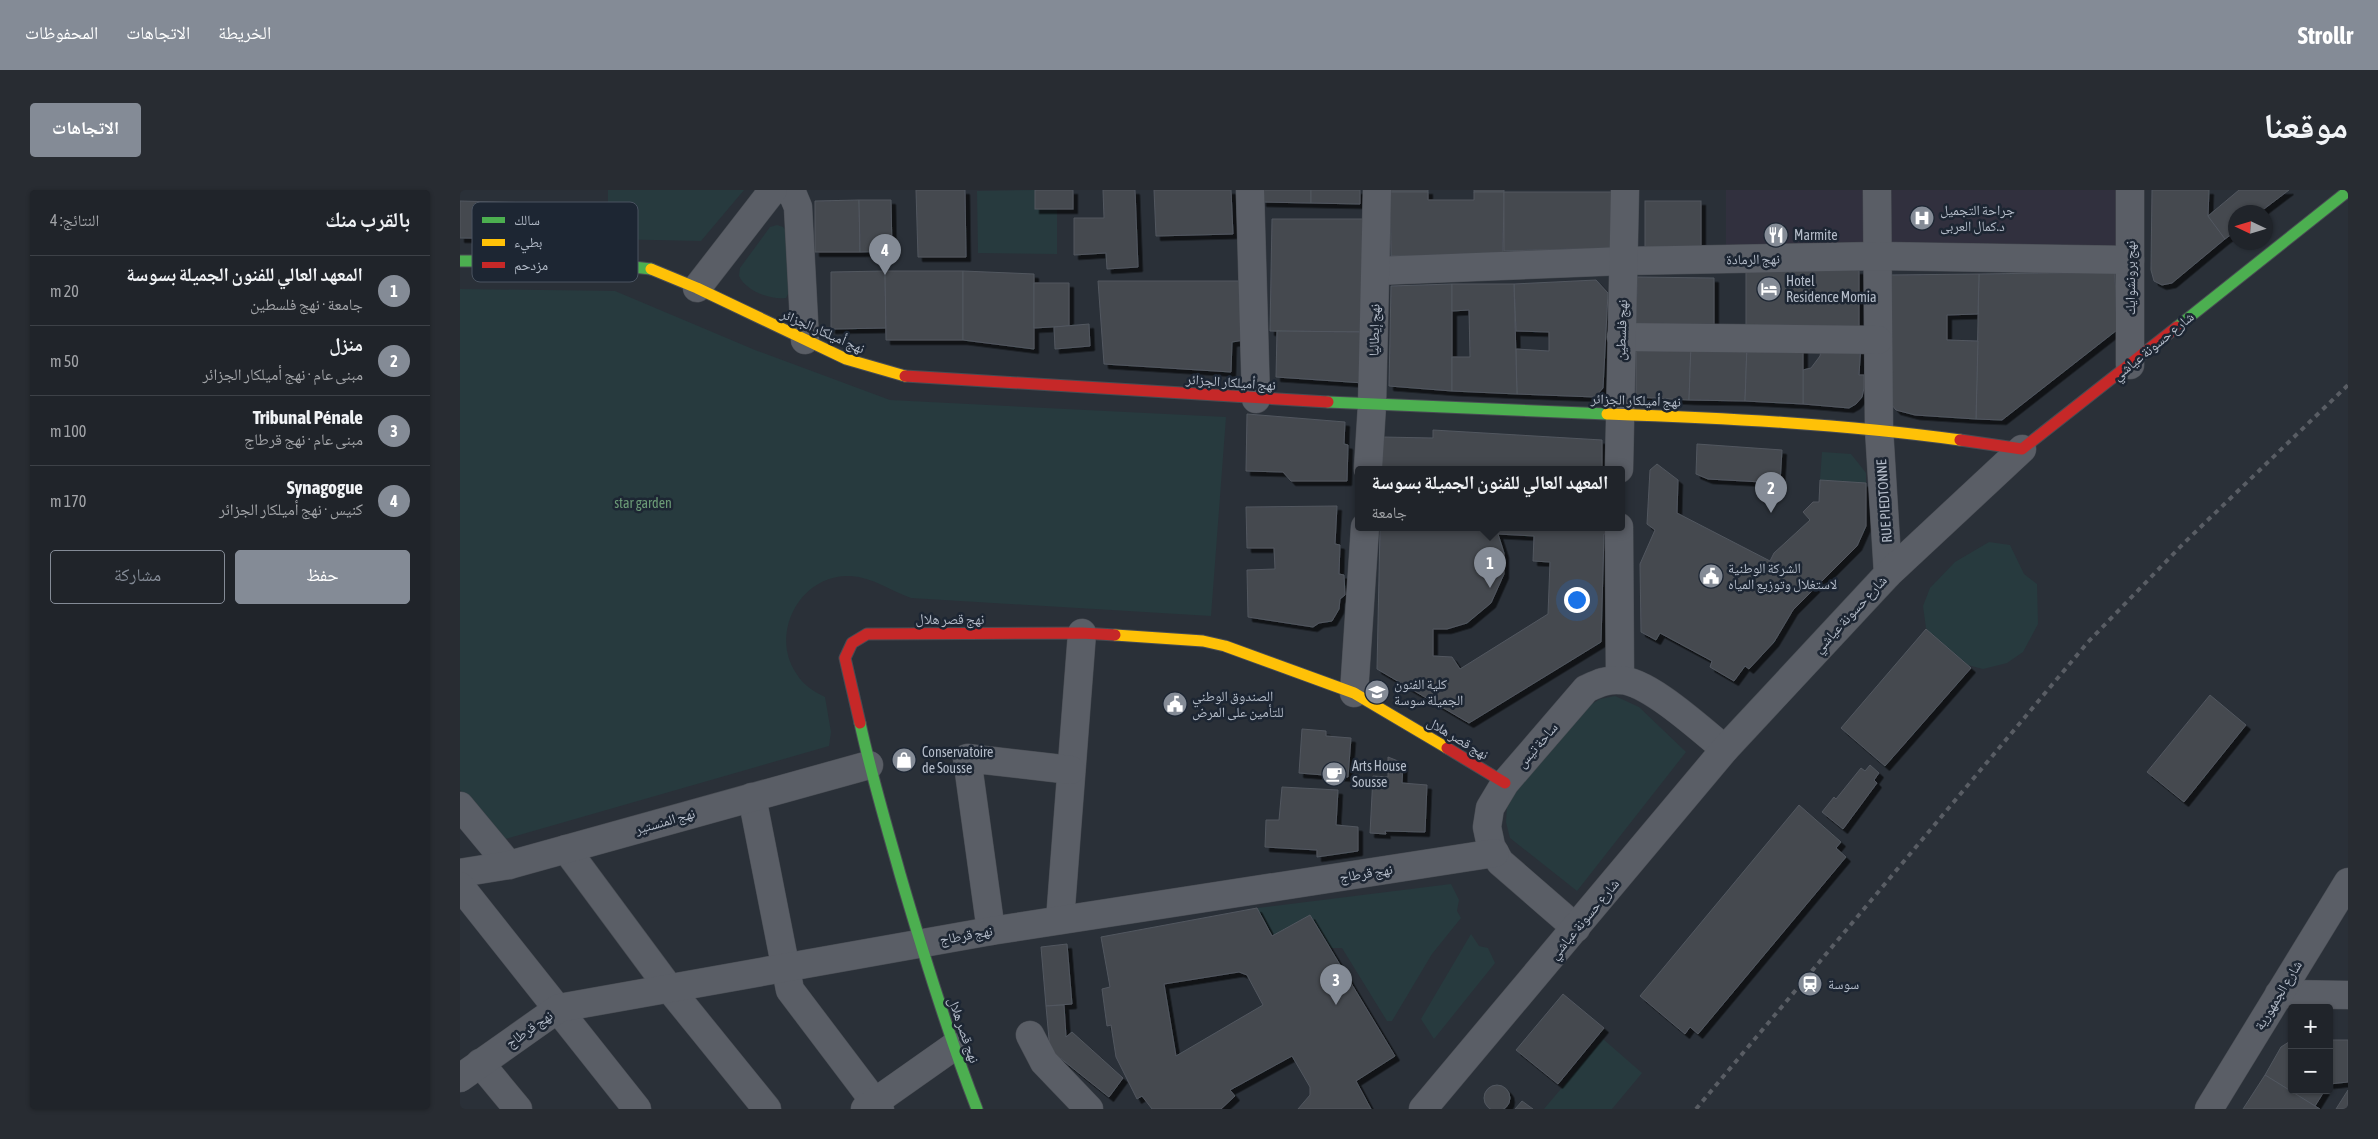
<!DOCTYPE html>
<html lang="ar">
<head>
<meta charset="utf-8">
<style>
	:root { --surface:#20242a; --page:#282c32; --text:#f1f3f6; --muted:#a2a4a8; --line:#3d4147; --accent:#848b96 }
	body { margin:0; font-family:"Asap Condensed","Noto Naskh Arabic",sans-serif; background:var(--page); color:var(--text); direction:rtl }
	.controls { position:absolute; right:15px; bottom:15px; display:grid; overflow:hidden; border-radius:5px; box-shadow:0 1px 4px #0004 }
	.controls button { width:45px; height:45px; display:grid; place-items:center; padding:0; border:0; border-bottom:1px solid var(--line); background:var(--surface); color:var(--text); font:25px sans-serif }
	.compass { position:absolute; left:1768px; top:15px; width:45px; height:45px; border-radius:50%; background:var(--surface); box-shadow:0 1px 4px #0004; rotate:274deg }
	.you { position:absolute; left:1116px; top:409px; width:18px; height:18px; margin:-12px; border:4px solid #fff; border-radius:50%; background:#1a73e8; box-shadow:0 0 0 8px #1a73e833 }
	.badge { display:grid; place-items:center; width:32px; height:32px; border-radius:50%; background:var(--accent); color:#fff; font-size:16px; font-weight:700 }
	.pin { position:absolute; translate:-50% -41px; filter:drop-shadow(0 1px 2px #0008) }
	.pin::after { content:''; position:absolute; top:26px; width:18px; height:15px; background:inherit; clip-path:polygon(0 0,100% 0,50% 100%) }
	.popup { position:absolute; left:895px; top:276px; width:270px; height:65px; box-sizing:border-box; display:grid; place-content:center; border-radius:5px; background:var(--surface); filter:drop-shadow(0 1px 4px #0005); font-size:16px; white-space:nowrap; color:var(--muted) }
	.popup b { font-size:19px; color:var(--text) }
	.popup::after { content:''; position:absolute; left:50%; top:100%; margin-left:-10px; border:10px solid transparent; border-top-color:var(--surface) }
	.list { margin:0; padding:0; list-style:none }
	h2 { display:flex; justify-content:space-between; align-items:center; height:65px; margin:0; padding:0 20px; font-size:21px }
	h2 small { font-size:16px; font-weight:400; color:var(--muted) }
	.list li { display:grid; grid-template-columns:32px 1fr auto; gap:15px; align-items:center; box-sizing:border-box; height:70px; padding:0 20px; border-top:1px solid var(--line) }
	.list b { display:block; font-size:19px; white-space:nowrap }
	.list p { margin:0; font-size:16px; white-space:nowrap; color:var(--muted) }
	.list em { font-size:16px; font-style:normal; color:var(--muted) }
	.actions { display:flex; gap:10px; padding:15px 20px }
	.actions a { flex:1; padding:11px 0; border:1px solid var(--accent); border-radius:5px; text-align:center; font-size:18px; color:var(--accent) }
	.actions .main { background:var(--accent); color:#fff }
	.map { position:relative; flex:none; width:1888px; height:919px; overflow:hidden; direction:ltr; border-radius:5px }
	header { display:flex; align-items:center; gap:30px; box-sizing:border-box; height:70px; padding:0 25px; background:var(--accent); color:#fff }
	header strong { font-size:24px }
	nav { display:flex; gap:28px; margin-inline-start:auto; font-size:18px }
	.intro { display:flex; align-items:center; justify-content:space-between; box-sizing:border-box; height:120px; padding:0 30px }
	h1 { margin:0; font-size:35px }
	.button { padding:12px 22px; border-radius:5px; background:var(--accent); color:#fff; font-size:18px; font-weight:700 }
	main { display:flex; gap:30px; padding:0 30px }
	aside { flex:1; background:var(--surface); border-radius:5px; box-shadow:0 1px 4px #0004 }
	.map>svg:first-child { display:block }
	.medical { fill:#31303e }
	.green { fill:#273a3e }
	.building { fill:#444950; stroke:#52575f; fill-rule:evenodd; filter:url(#shadow) }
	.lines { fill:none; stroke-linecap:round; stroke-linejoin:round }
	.street-casing { stroke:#484c53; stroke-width:29 }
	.fast-casing { stroke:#484c53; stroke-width:13 }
	.slow-casing { stroke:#484c53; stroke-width:13 }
	.jam-casing { stroke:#484c53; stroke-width:13 }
	.street { stroke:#5a5e66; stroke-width:28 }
	.fast { stroke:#4caf50; stroke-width:11 }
	.slow { stroke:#ffc107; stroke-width:11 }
	.jam { stroke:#c62828; stroke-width:11 }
	.rail { stroke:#595d64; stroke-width:4; stroke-dasharray:5 5; stroke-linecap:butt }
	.labels { text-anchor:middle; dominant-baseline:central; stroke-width:5; stroke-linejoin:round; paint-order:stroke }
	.poi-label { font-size:14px; fill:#b4bcc9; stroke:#1d2633; text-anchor:start }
	.street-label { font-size:14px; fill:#b4bcc9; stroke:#1d2633 }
	.park-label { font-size:14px; fill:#6b9a76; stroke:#1d2633 }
	.key { fill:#1d2633; stroke:#4a5360; stroke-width:1 }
	.key-label { font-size:14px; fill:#b4bcc9 }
</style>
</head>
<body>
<header>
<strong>Strollr</strong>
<nav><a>الخريطة</a><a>الاتجاهات</a><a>المحفوظات</a></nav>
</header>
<div class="intro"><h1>موقعنا</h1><a class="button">الاتجاهات</a></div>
<main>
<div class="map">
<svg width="1888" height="919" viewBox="0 0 1888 919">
	<defs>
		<filter id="shadow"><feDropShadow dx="4.5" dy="4.5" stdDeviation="0" flood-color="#0009"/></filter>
	</defs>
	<rect width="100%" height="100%" fill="#2a3038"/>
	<!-- medical -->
	<polygon class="medical" points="1266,0 1659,0 1659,56 1266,57"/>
	<!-- green -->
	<g class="green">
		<polygon points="148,0 284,0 241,51 148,49"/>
		<polygon points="575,0 575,19 597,19 597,64 518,63 517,1"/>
		<path d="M317 35 323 37 327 42 329 102 326 108C310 110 286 101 279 86L280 78 310 37Z"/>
		<path d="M0 99 155 101 295 160 430 210 766 227 751 426 451 408C431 401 412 387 391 386 341 383 309 443 336 483 343 495 353 501 365 507L371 542 369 556 42 650 0 600Z"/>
		<polygon points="1362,262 1391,264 1406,283 1406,293 1360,290"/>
		<polygon points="1529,352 1550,355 1564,384 1577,394 1578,434 1563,462 1547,473 1523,479 1504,474 1487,461 1466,438 1463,416 1470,398 1495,372"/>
		<polygon points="1155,506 1179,517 1226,562 1117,701 1050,648 1046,632 1047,618 1058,597 1125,518 1140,509"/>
		<polygon points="991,694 999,710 997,721 1001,728 972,764 932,831 927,831 882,758 870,758 850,725 812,746 797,718"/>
		<polygon points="1011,744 1019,756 1028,758 1035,773 974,849 961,829"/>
		<polygon points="1143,849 1182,883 1152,919 1084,919"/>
	</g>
	<!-- building -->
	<g class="building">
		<polygon points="456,0 505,0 506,67 458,67"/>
		<rect x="575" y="0" width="38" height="19"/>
		<polygon points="643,0 675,0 678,77 647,79 646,63 614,65 614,28 644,28"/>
		<polygon points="694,0 771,0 773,44 696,46"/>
		<polygon points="802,0 851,0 851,13 802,12"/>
		<polygon points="851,0 900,0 900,14 851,13"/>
		<rect x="930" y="0" width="38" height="2"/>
		<rect x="1014" y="0" width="30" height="2"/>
		<polygon points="1692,0 1749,0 1748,26 1765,49 1712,93 1702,95 1694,91 1691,80"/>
		<polygon points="1779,0 1829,0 1800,22 1776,22 1776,41 1765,49 1748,26"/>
		<polygon points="930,2 968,2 968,10 1014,10 1014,2 1044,2 1043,65 931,66"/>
		<polygon points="1044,2 1156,2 1156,58 1044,61"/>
		<polygon points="399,10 400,62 355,62 355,11"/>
		<polygon points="399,10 431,10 432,61 400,62"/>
		<polygon points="0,11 148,15 148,49 0,48"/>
		<rect x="1185" y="11" width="56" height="48"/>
		<polygon points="812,29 903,29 906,142 810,141"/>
		<polygon points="1286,80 1399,80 1399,138 1286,137"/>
		<polygon points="425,81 426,138 371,139 371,82"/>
		<polygon points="425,81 503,81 503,150 426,150"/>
		<polygon points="503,81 574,84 574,159 503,150"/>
		<polygon points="1655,82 1657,140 1542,230 1516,229 1519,84"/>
		<polygon points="1519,84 1518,124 1487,125 1487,150 1518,151 1516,229 1455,225 1436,220 1431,214 1429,85"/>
		<polygon points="1177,87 1254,88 1254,136 1176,135"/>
		<polygon points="1136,90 1148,103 1143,198 1135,207 1057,204 1056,159 1089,161 1089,142 1056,141 1054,94"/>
		<polygon points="638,91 783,91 784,150 772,152 771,182 644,174"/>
		<polygon points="574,93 609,93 609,136 574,138"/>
		<polygon points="992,94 992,201 929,196 931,96"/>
		<polygon points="992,94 1054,94 1057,204 992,201 992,167 1010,167 1009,120 992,121"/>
		<polygon points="629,134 630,156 595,159 594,137"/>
		<polygon points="817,141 906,142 904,193 816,187"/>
		<polygon points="1401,153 1399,185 1404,185 1404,198 1402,207 1396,214 1389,218 1343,214 1343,180 1351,178 1360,166 1362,155"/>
		<polygon points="1176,154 1231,154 1229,210 1176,207"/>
		<polygon points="1231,154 1287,155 1285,211 1229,210"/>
		<polygon points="1287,155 1343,156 1343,214 1285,211"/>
		<polygon points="787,224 885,232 884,254 888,255 887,291 831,291 823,282 786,281"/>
		<polygon points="973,240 1142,250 1142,279 921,279 922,247 973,248"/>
		<polygon points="1237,254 1322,260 1320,293 1248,289 1236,284"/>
		<polygon points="1197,274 1218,290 1217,323 1310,371 1314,363 1350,330 1343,322 1353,312 1359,312 1360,290 1406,293 1406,336 1397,356 1333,420 1314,452 1289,479 1285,476 1274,491 1250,477 1252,471 1200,443 1196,450 1181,442 1180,374 1195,340 1187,334 1190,280"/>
		<polygon points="877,316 875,354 880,355 879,384 884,385 885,405 880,409 879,419 872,431 859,433 853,437 788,427 787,380 815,379 814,358 787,358 786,317"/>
		<path d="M911 337H1148V344H1144L1141 452 1009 533 917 479 920 340 911 339ZM1038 344 1074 346 1073 371 1090 372 1088 424 1000 479 992 467 973 466V439H987L1007 433 1031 413 1044 384V363Z"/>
		<polygon points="1466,439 1511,478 1425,576 1381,538"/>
		<polygon points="1750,505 1786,535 1724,612 1687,582"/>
		<polygon points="842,539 866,541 866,546 891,548 888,587 839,583"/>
		<polygon points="928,567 943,573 942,593 967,595 965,642 925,641 926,644 910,643 913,586 928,587"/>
		<polygon points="1410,575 1419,583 1414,590 1417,593 1383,639 1362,622 1374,607 1376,609 1401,578 1405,581"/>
		<polygon points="822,597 878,600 876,635 898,637 898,661 857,667 857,660 805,657 806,630 819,630"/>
		<polygon points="1339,615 1381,652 1376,658 1386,667 1238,844 1230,837 1225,844 1180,806"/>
		<path d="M797 718 812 746 850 725 935 866 896 891 911 919H838L850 905V897L832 866 770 900 775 906 761 919H692L682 906 677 909 656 867 651 835 647 836 642 799 650 797 641 747ZM779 782 787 785 803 815 716 866 704 794Z"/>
		<polygon points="607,754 612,814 586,816 581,757"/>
		<polygon points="1103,804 1144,838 1098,894 1056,860"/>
		<polygon points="604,815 606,847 612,842 663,888 649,907 590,860 586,816"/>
		<polygon points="1832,850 1832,900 1865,900 1855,916 1805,885 1821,857"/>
		<polygon points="1869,850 1888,850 1888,892 1869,894"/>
		<polygon points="1805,885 1855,916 1860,919 1783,919"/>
		<circle cx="1037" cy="908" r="13"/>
		<polygon points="1888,900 1888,919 1876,919"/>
		<polygon points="1062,911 1073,919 1055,919"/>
	</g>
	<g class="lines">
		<defs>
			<g id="street">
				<polyline points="326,0 333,5 338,17 345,150"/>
				<polyline points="790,0 796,209"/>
				<polyline points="1417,0 1419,239 1428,384"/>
				<polyline points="1670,0 1670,175"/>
				<polyline points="916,81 1163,71 1418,66 1670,70"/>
				<polyline points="237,98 313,0"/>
				<polyline points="1161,147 1418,150"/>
				<polyline points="908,279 912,215 917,0"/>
				<polyline points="1159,279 1165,0"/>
				<polyline points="1159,337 1160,490"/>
				<polyline points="894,503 905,337"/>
				<polyline points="292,607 330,800 420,919"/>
				<polyline points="0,616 49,675"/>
				<polyline points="106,659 209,798 307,919"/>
				<polyline points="0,683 49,675 409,575"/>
				<polyline points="0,696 177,919"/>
				<polyline points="600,730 622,443"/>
				<path d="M1116 738 1040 672 1031 656 1027 637 1030 618 1045 593 1126 499C1137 494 1147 489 1160 490 1189 491 1241 540 1265 559"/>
				<polyline points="531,741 507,568 611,580"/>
				<polyline points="1819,804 1888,805"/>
				<polyline points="570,845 584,872 629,919"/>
				<polyline points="20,873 58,919"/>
				<polyline points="0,888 99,818 531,741 1035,663"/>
				<polyline points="405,919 493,857"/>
				<polyline points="963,919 1265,559 1428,384 1562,259"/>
				<polyline points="1749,919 1888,692"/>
			</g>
			<g id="fast">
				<polyline points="0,71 120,71 191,79"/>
				<polyline points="1717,137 1888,1"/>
				<polyline points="868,212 1147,224"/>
				<path d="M400 533C411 584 426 634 440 684 463 763 487 842 517 919"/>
			</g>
			<g id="slow">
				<polyline points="191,79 237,98 386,169 445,186"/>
				<path d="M1147 224C1265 228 1383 234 1500 250"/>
				<polyline points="655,445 743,451 765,456 894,503 987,558"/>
			</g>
			<g id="jam">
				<polyline points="445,186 868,212"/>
				<polyline points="1500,250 1562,259 1717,137"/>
				<polyline points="400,533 385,468 392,453 407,444 622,443 655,445"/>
				<polyline points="987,558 1045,593"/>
			</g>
		</defs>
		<!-- street casing -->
		<use href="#street" class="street-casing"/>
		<!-- fast casing -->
		<use href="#fast" class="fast-casing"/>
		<!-- slow casing -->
		<use href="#slow" class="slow-casing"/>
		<!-- jam casing -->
		<use href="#jam" class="jam-casing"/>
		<!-- street -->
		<use href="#street" class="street"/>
		<!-- fast -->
		<use href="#fast" class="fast"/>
		<!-- slow -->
		<use href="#slow" class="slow"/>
		<!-- jam -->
		<use href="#jam" class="jam"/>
		<!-- rail -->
		<polyline class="rail" points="1236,919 1628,452 1724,353 1888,195"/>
	</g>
	<!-- icons -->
	<defs>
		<symbol id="hospital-disc" viewBox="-11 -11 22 22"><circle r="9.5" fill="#848b96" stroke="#1d2633"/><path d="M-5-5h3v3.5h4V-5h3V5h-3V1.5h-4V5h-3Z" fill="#fff"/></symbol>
		<symbol id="restaurant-disc" viewBox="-11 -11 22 22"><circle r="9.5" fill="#848b96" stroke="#1d2633"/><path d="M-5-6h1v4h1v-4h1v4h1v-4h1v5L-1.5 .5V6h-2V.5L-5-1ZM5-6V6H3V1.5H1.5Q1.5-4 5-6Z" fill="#fff"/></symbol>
		<symbol id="hotel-disc" viewBox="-11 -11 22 22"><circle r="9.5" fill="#848b96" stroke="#1d2633"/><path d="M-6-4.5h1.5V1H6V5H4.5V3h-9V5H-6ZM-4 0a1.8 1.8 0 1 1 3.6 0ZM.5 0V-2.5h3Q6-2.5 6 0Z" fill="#fff"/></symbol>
		<symbol id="civic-disc" viewBox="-11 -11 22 22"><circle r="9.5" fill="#848b96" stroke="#1d2633"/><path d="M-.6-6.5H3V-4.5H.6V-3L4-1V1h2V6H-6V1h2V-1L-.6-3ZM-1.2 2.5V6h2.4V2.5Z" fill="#fff"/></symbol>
		<symbol id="university-disc" viewBox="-11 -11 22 22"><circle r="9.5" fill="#848b96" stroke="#1d2633"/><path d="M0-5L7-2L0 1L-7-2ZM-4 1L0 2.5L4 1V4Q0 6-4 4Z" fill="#fff"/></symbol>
		<symbol id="shop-disc" viewBox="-11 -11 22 22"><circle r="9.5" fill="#848b96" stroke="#1d2633"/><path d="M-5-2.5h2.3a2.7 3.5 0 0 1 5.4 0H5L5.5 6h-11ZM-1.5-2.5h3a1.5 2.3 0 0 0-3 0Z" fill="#fff"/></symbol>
		<symbol id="cafe-disc" viewBox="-11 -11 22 22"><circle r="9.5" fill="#848b96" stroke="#1d2633"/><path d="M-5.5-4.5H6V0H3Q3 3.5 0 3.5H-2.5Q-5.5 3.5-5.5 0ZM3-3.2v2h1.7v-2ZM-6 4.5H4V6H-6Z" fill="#fff"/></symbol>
		<symbol id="station-disc" viewBox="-11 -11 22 22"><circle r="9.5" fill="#848b96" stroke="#1d2633"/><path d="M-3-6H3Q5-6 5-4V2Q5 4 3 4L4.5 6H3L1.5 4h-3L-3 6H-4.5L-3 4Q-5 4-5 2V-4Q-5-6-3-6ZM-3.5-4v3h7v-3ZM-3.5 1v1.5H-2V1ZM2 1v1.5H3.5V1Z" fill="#fff"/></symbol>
	</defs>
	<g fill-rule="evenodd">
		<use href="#hospital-disc" x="1448" y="14" width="28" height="28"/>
		<use href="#restaurant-disc" x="1302" y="31" width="28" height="28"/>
		<use href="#hotel-disc" x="1295" y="85" width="28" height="28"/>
		<use href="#civic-disc" x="1237" y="372" width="28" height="28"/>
		<use href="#university-disc" x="903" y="488" width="28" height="28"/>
		<use href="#civic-disc" x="701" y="500" width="28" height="28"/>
		<use href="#shop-disc" x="430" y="556" width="28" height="28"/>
		<use href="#cafe-disc" x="860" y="570" width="28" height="28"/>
		<use href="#station-disc" x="1336" y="780" width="28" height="28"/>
	</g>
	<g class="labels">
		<!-- poi labels -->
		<g class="poi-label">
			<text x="1480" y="20">جراحة التجميل<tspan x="1480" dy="16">د.كمال العربى</tspan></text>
			<text x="1334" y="45">Marmite</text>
			<text x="1326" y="91">Hotel<tspan x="1326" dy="16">Residence Momia</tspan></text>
			<text x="1268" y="378">الشركة الوطنية<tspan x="1268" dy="16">لاستغلال وتوزيع المياه</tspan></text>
			<text x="934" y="494">كلية الفنون<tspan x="934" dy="16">الجميلة سوسة</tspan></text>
			<text x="732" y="506">الصندوق الوطني<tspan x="732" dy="16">للتأمين على المرض</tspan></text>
			<text x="462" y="562">Conservatoire<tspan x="462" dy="16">de Sousse</tspan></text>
			<text x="892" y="576">Arts House<tspan x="892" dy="16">Sousse</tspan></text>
			<text x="1368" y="794">سوسة</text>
		</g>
		<!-- street labels -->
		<g class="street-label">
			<text transform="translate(1293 69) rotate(-1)">نهج الرمادة</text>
			<text transform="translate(1670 88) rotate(-90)">نهج برونشوايك</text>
			<text transform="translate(914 140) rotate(-89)">نهج إيطاليا</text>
			<text transform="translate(1161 140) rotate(-88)">نهج فلسطين</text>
			<text transform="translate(363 141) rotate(24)">نهج أميلكار الجزائر</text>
			<text transform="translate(1693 156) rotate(-39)">شارع حسونة عياشي</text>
			<text transform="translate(771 192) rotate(4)">نهج أميلكار الجزائر</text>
			<text transform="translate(1176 210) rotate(2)">نهج أميلكار الجزائر</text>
			<text transform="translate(1424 311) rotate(-94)">RUE PIEDTONNE</text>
			<text transform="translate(1390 424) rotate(-47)">شارع حسونة عياشي</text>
			<text x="490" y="429">نهج قصر هلال</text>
			<text transform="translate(998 548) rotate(31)">نهج قصر هلال</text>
			<text transform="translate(1077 555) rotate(-49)">ساحة تيس</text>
			<text transform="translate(205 631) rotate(-16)">نهج المنستير</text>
			<text transform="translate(906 683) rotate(-9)">نهج قرطاج</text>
			<text transform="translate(1124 729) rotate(-50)">شارع حسونة عياشي</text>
			<text transform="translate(506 745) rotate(-10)">نهج قرطاج</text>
			<text transform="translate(1818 805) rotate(-59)">شارع الجمهورية</text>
			<text transform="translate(69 839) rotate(-35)">نهج قرطاج</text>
			<text transform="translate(504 840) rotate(71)">نهج قصر هلال</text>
		</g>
		<!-- park labels -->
		<g class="park-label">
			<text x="183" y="313">star garden</text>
		</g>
	</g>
	<!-- legend -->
	<rect x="12" y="12" width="166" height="80" rx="8" class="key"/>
	<rect x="22" y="27" width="23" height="6" fill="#4caf50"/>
	<rect x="22" y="49" width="23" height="7" fill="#ffc107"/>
	<rect x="22" y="72" width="23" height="6" fill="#c62828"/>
	<g class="key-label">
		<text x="54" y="35">سالك</text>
		<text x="54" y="57">بطيء</text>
		<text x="54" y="80">مزدحم</text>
	</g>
</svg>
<div class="controls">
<button>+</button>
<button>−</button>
</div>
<svg class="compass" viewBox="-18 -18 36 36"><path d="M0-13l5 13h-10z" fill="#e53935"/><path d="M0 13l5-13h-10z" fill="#a2a4a8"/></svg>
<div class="you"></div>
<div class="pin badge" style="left:1030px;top:398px">1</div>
<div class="popup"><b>المعهد العالي للفنون الجميلة بسوسة</b>جامعة</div>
<div class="pin badge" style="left:1311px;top:323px">2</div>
<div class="pin badge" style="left:876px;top:815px">3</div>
<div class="pin badge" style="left:425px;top:85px">4</div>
</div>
<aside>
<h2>بالقرب منك<small>النتائج: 4</small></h2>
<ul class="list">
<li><span class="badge">1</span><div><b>المعهد العالي للفنون الجميلة بسوسة</b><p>جامعة · نهج فلسطين</p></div><em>20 m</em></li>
<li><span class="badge">2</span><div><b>منزل</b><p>مبنى عام · نهج أميلكار الجزائر</p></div><em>50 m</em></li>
<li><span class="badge">3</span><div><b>Tribunal Pénale</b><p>مبنى عام · نهج قرطاج</p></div><em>100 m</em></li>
<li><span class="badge">4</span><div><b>Synagogue</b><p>كنيس · نهج أميلكار الجزائر</p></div><em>170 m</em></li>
</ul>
<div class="actions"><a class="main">حفظ</a><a>مشاركة</a></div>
</aside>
</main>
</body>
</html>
